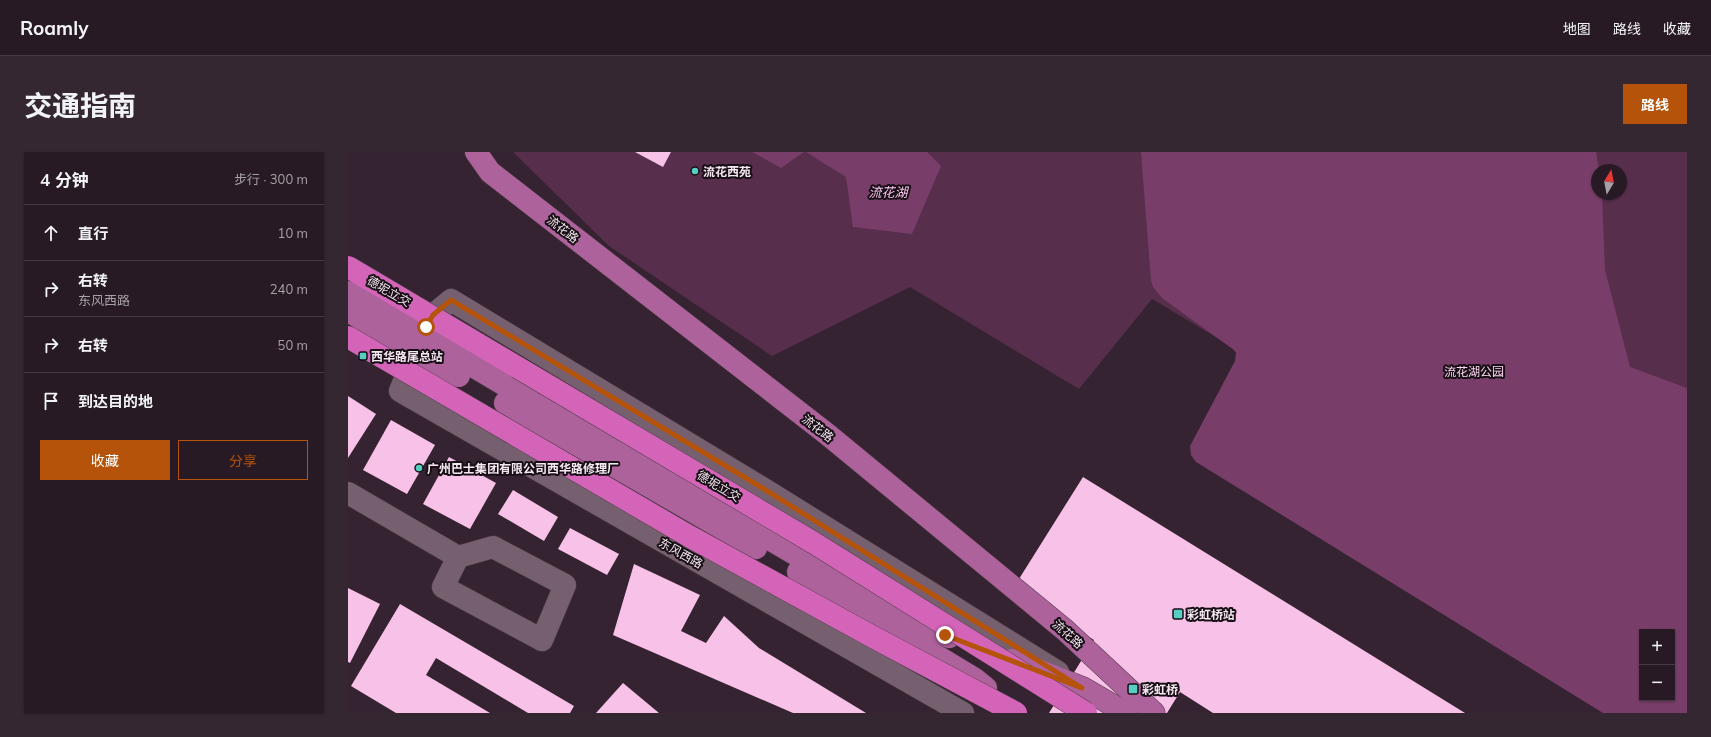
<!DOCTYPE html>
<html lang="zh">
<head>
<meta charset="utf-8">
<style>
	:root { --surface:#281a25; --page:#342732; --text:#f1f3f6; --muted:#a5a1a7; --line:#443842; --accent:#b45309 }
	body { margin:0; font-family:Mulish,"Noto Sans SC",sans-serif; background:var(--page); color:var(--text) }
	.controls { position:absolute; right:12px; bottom:12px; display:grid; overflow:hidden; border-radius:0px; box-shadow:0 1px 3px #0004 }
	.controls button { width:36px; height:36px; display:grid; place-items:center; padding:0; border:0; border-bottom:1px solid var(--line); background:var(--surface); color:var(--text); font:20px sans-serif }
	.compass { position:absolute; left:1243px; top:12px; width:36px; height:36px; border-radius:50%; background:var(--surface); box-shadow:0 1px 3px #0004; rotate:10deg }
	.stop { position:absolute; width:12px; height:12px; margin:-9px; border:3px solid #b45309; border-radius:50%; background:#fff }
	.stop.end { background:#b45309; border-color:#fff; box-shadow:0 1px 4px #0008 }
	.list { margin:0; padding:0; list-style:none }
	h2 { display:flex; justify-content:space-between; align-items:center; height:52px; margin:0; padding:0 16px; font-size:17px }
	h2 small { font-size:13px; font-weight:400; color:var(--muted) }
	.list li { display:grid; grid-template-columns:26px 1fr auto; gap:12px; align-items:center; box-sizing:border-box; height:56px; padding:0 16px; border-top:1px solid var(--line) }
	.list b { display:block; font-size:15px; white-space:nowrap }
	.list p { margin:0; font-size:13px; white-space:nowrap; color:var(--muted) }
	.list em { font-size:13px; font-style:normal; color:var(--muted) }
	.actions { display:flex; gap:8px; padding:12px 16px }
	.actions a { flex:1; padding:9px 0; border:1px solid var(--accent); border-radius:0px; text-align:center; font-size:14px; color:var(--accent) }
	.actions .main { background:var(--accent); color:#fff }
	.icon { flex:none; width:22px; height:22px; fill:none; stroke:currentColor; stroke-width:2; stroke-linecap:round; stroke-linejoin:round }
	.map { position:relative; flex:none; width:1339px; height:561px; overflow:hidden; border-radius:0px }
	header { display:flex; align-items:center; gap:24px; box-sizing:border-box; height:56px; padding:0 20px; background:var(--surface); border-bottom:1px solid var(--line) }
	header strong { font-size:19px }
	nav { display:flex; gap:22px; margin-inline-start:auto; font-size:14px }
	.intro { display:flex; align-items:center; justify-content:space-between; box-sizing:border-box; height:96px; padding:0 24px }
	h1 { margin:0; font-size:28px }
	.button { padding:10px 18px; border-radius:0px; background:var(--accent); color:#fff; font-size:14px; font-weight:700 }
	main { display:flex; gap:24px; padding:0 24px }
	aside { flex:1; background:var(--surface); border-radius:0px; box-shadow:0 1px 3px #0004 }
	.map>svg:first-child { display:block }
	.green { fill:#572e4c; fill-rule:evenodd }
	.water { fill:#783e69; fill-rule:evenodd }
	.building { fill:#f8c1e7 }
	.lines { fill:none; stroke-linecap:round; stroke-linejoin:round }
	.minor-casing { stroke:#51404c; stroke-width:23 }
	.major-casing { stroke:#51404c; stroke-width:23 }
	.minor { stroke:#765f6f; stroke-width:22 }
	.major { stroke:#ae629b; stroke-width:22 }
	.major-bridge-casing { stroke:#51404c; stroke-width:23; stroke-linecap:butt }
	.highway-bridge-casing { stroke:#51404c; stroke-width:23; stroke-linecap:butt }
	.major-bridge { stroke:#ae629b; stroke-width:22 }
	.highway-bridge { stroke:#d464b8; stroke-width:22 }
	.route { stroke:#b45309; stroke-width:5 }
	.poi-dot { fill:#56cec4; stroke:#180f16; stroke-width:1.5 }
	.labels { text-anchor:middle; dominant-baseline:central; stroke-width:4; stroke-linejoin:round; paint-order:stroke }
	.poi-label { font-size:12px; font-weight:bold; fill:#f4e7f0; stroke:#180f16; text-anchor:start }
	.street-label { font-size:12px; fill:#f4e7f0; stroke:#180f16 }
	.park-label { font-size:12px; fill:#f9d5ee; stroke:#180f16 }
	.water-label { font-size:13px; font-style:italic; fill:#fac5ea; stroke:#180f16 }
</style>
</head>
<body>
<header>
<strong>Roamly</strong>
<nav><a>地图</a><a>路线</a><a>收藏</a></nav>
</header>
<div class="intro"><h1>交通指南</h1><a class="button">路线</a></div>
<main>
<aside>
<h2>4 分钟<small>步行 · 300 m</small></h2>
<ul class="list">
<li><svg class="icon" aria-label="ahead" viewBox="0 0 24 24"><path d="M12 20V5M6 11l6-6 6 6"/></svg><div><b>直行</b></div><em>10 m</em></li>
<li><svg class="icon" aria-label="right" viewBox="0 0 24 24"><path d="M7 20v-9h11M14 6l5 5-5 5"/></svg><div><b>右转</b><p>东风西路</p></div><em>240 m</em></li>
<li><svg class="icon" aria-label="right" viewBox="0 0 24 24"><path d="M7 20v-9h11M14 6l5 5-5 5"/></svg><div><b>右转</b></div><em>50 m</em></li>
<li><svg class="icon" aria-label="arrive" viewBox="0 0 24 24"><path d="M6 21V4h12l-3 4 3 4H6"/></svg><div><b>到达目的地</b></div></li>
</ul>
<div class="actions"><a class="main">收藏</a><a>分享</a></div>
</aside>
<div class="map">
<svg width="1339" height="561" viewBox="0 0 1339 561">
	<rect width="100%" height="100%" fill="#362331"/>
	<!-- green -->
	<path class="green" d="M165 0H1339V561H1256L913 212 804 147 731 237 562 135 424 204 261 94ZM1249 18H1273V42H1249ZM1294 480H1324V546H1294Z"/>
	<!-- water -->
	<g class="water">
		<polygon points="404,0 456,0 433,16"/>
		<polygon points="458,0 579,0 593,14 564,82 505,75 498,25"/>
		<path d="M793 0H1248L1251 18H1249V42H1254L1257 118 1282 215 1339 236V561H1255L848 310 843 303 842 294 887 209 888 201 886 198 814 146 805 135 803 128ZM1294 480H1324V546H1294Z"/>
	</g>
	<!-- building -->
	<g class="building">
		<polygon points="287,0 323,0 315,15"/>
		<polygon points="0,244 28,262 0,306"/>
		<polygon points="43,268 87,293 59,342 15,318"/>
		<polygon points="101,305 148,331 122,377 75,352"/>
		<polygon points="735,325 1117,561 865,561 832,540 819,561 701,561 746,488 664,438"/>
		<polygon points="165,338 210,365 196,389 150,362"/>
		<polygon points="222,376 271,402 259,423 210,397"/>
		<polygon points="286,412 352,443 333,479 358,491 376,464 411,496 518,561 445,561 265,483"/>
		<polygon points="0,436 32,452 2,511 0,510"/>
		<polygon points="52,452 226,554 222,561 180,561 88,506 78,523 142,561 48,561 3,534"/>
		<polygon points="275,531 311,561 248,561"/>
	</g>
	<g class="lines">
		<defs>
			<g id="minor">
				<polyline points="0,341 110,405 145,395 217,433 194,488 95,435 110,405"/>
				<polyline points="615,561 52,239 78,175 85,163 103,148 416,337 710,520"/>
			</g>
			<g id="major">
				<polyline points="128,0 142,20 479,282 717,478 806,561"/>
				<polyline points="155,232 464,412 570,470 601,485"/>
				<polyline points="157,251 408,396"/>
				<polyline points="450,420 627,527 638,536"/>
				<polyline points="664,508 735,536 778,561"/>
			</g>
		</defs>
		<!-- minor casing -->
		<use href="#minor" class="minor-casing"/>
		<!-- major casing -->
		<use href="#major" class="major-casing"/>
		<!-- minor -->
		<use href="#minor" class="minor"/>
		<!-- major -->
		<use href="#major" class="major"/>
		<defs>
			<g id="major-bridge">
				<polyline points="0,140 155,232"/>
				<polyline points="0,159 111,224"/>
			</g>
			<g id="highway-bridge">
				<polyline points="0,115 466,391 738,561"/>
				<polyline points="0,185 339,383 527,486 668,561"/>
			</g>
		</defs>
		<!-- major-bridge casing -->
		<use href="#major-bridge" class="major-bridge-casing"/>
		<!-- highway-bridge casing -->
		<use href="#highway-bridge" class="highway-bridge-casing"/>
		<!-- major-bridge -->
		<use href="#major-bridge" class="major-bridge"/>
		<!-- highway-bridge -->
		<use href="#highway-bridge" class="highway-bridge"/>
	</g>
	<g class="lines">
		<!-- route -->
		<polyline class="route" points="78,175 85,163 103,148 416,337 734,536 597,483"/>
	</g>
	<!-- markers -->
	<g class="poi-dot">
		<circle cx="347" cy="19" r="4"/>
		<rect x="11" y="200" width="8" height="8" rx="2"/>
		<circle cx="71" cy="316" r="4"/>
		<rect x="825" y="457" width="10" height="10" rx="2"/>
		<rect x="780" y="532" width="10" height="10" rx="2"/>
	</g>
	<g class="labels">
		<!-- poi labels -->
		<g class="poi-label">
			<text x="355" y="19">流花西苑</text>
			<text x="23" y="204">西华路尾总站</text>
			<text x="79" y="316">广州巴士集团有限公司西华路修理厂</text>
			<text x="839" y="462">彩虹桥站</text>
			<text x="794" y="537">彩虹桥</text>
		</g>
		<!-- street labels -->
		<g class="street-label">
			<text transform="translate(215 77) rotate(38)">流花路</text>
			<text transform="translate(41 139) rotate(30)">德坭立交</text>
			<text transform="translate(470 276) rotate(38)">流花路</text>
			<text transform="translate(371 334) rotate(31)">德坭立交</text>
			<text transform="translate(333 401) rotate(29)">东风西路</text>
			<text transform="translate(720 482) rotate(42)">流花路</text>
		</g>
		<!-- park labels -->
		<g class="park-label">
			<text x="1126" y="219">流花湖公园</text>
		</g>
		<!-- water labels -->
		<g class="water-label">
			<text x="540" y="40">流花湖</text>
		</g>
	</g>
</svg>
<div class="controls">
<button>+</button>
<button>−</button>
</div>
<svg class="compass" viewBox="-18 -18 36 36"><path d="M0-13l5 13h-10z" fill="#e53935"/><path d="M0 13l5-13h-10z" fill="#a5a1a7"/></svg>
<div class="stop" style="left:78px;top:175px"></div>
<div class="stop end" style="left:597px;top:483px"></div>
</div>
</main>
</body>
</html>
